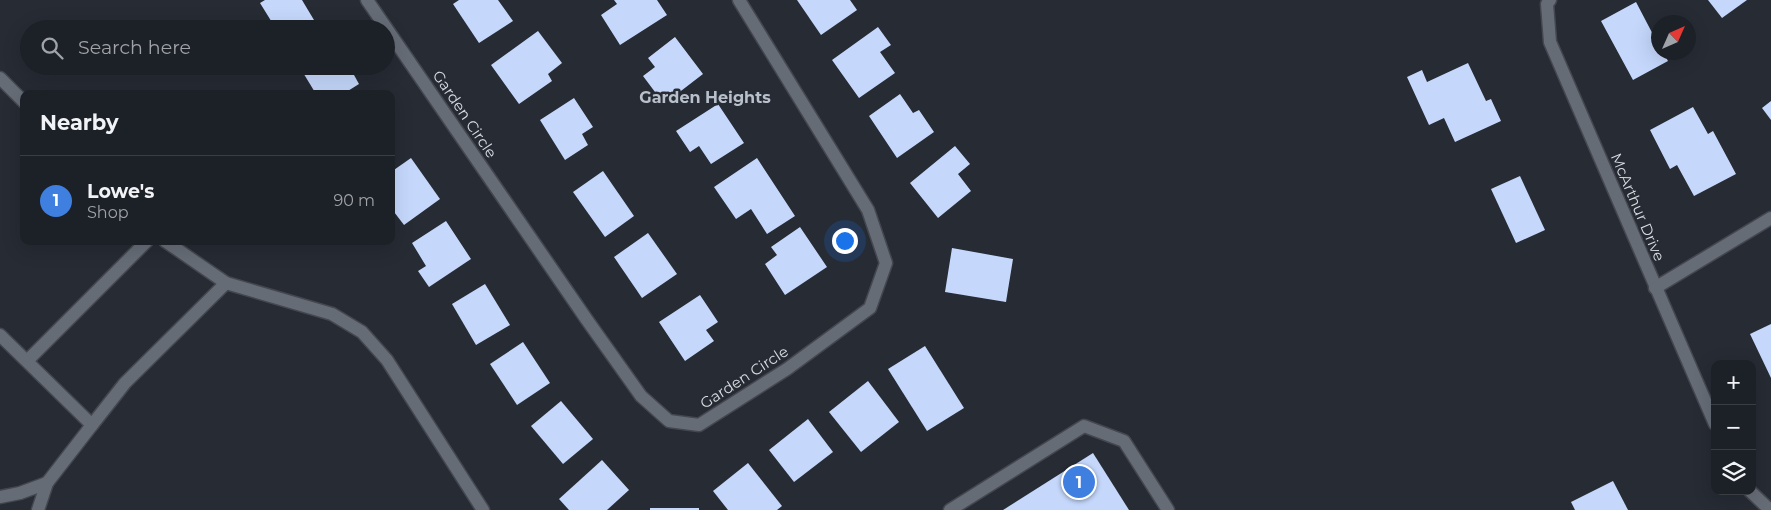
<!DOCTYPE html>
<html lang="en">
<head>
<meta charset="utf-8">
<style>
	:root { --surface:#1c2027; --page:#292d33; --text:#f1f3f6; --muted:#a0a3a7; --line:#3a3e44; --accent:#1a73e8 }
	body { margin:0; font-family:Montserrat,sans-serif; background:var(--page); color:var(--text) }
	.controls { position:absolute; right:15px; bottom:15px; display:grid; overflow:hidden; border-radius:10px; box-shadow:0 5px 20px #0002 }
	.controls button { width:45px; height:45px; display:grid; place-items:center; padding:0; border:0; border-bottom:1px solid var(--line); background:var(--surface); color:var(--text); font:25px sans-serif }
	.compass { position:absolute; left:1651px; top:15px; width:45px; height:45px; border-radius:50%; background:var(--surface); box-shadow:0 5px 20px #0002; rotate:45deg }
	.you { position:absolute; left:844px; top:240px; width:18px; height:18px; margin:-12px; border:4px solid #fff; border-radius:50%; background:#1a73e8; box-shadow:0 0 0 8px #1a73e833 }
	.badge { display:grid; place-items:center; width:32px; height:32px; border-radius:50%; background:var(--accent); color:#fff; font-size:16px; font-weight:700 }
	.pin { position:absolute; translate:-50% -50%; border:2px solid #fff; box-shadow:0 1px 5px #0006 }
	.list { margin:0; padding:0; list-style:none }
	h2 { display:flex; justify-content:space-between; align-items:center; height:65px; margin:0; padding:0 20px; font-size:21px }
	h2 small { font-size:16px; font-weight:400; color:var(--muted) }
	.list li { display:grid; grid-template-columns:32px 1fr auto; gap:15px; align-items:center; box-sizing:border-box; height:90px; padding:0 20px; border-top:1px solid var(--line) }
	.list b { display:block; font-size:19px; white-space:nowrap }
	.list p { margin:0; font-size:16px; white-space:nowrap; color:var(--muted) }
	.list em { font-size:16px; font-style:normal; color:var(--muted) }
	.icon { flex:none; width:28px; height:28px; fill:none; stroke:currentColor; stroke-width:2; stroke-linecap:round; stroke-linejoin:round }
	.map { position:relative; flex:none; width:1771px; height:510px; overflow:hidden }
	.search { position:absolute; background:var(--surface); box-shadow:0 5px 20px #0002; left:20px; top:20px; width:375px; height:55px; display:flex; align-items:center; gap:12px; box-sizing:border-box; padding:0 18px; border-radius:28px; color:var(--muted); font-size:19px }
	.panel { position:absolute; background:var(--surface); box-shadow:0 5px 20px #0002; left:20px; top:90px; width:375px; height:155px; border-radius:10px }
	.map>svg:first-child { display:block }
	.building { fill:#c5d8fc }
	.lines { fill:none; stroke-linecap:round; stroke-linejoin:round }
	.minor-casing { stroke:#44474f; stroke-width:15 }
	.minor { stroke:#666c76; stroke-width:12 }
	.labels { text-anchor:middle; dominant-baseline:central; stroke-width:5; stroke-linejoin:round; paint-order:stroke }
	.street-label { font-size:15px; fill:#d9dce2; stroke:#262b34 }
	.neighbourhood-label { font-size:16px; font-weight:bold; fill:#b9c0cb; stroke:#262b34 }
</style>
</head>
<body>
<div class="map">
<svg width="1771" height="510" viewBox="0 0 1771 510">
	<rect width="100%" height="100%" fill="#262b34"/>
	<!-- building -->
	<g class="building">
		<polygon points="265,0 302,0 317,25 311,29 266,29 273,24 260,3"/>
		<polygon points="459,0 498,0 513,21 479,43 453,4"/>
		<polygon points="614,0 657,0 667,15 620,45 601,15 617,4"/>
		<polygon points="797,0 850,0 857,10 821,35"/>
		<polygon points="1708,0 1747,0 1722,18"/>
		<polygon points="1636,2 1658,44 1658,52 1663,52 1668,61 1633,80 1601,21"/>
		<polygon points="878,27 891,45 880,52 895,73 859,98 832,60"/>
		<polygon points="538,31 562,63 548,74 552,81 519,104 491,65"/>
		<polygon points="675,37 703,74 664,104 643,76 655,67 648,58"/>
		<polygon points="1468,63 1486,101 1491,99 1501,121 1455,142 1444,118 1429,125 1407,77 1422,70 1427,82"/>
		<polygon points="299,66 349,66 359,84 343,94 316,94"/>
		<polygon points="900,94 913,113 919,110 934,132 897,158 869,116"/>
		<polygon points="574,98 593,127 582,134 588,145 565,160 540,120"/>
		<polygon points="1771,101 1771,120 1762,108"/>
		<polygon points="718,104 744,143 711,164 699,146 690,152 676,131"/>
		<polygon points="1693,107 1708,134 1713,131 1736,174 1694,196 1677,165 1670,169 1650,130"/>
		<polygon points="955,146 970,164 958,174 971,191 938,218 910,183"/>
		<polygon points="411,158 440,199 404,225 391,208 391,172"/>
		<polygon points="757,158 795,216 767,234 751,209 736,219 714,187"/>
		<polygon points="603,171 634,216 605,237 573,192"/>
		<polygon points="1520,176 1545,230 1516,243 1491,189"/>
		<polygon points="446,221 471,259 429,287 418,271 426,266 412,243"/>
		<polygon points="800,227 827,267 785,295 765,264 777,255 771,247"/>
		<polygon points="648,233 677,274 642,298 614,257"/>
		<polygon points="952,248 1013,259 1006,302 945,292"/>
		<polygon points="485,284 510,325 476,345 452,304"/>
		<polygon points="700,295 718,322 706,330 714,341 685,361 659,322"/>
		<polygon points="1771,324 1771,378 1750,334"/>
		<polygon points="523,342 550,383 517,405 490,364"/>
		<polygon points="925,346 964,408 927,431 888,369"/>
		<polygon points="868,381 899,422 861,452 829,412"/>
		<polygon points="561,401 593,439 563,464 531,426"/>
		<polygon points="808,419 833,452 794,482 769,450"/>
		<polygon points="1093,453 1129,510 1003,510"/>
		<polygon points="602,460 629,490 607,510 569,510 559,499"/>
		<polygon points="748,463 782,506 777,510 728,510 713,491"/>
		<polygon points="1613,481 1628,510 1575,510 1571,502"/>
		<rect x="650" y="508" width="49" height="2"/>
	</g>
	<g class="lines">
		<defs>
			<g id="minor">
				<polyline points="367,0 587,320 641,396 669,421 699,425 787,369 870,308 886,263 868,210 739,0"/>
				<polyline points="1550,0 1547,4 1550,42 1715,424"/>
				<polyline points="0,78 24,102"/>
				<polyline points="165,241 226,283 332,314 362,332 387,360 483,510"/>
				<polyline points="1655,288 1771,218"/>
				<polyline points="0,335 92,425 47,483 38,510"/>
				<polyline points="27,361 147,241"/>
				<polyline points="92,425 125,383 226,283"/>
				<polyline points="1750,491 1770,510"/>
				<polyline points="0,497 20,493 47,483"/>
				<polyline points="950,510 1084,426 1124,441 1168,510"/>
			</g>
		</defs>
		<!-- minor casing -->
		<use href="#minor" class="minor-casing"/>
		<!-- minor -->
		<use href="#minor" class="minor"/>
	</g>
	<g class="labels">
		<!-- street labels -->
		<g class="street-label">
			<text transform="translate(465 114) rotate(56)">Garden Circle</text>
			<text transform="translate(1638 207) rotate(67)">McArthur Drive</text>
			<text transform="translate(744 377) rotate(-33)">Garden Circle</text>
		</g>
		<!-- neighbourhood labels -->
		<g class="neighbourhood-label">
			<text x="705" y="97">Garden Heights</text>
		</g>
	</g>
</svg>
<div class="controls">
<button>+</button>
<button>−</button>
<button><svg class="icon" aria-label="layers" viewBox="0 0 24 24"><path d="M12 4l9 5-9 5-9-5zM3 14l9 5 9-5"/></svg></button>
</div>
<svg class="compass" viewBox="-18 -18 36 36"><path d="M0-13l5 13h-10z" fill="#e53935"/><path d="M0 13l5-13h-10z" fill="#a0a3a7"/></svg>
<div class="you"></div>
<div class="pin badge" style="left:1079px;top:482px;background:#3f7fe0">1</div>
<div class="search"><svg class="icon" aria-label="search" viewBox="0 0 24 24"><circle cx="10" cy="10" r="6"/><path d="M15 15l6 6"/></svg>Search here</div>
<section class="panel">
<h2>Nearby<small></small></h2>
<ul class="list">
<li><span class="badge" style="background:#3f7fe0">1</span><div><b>Lowe's</b><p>Shop</p></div><em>90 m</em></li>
</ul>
</section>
</div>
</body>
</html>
